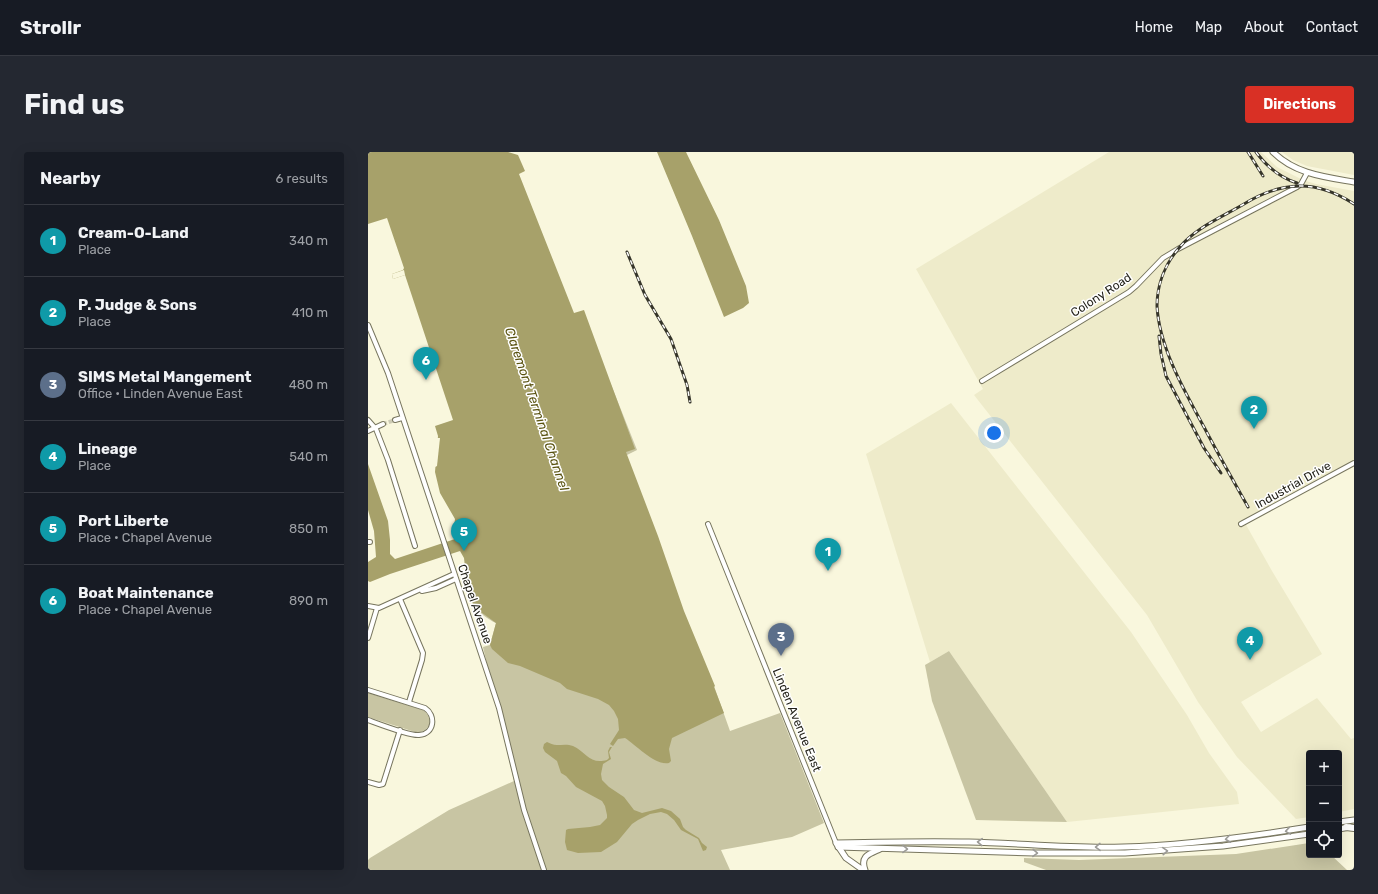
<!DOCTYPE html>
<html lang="en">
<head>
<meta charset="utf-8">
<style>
	:root { --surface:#171b24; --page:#242831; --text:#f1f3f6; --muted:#9ea1a6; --line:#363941; --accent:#d93025 }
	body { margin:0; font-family:Rubik,sans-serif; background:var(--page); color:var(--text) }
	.controls { position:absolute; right:12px; bottom:12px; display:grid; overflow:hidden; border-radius:4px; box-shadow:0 4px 16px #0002 }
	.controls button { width:36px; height:36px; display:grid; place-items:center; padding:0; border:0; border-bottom:1px solid var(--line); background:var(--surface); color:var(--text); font:20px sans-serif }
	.you { position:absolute; left:626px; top:281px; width:14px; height:14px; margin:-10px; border:3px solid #fff; border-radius:50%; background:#1a73e8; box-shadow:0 0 0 6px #1a73e833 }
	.badge { display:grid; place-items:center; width:26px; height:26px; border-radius:50%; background:var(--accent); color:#fff; font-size:13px; font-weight:700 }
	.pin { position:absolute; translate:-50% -33px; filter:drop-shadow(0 1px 2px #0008) }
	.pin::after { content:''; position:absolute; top:21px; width:14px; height:12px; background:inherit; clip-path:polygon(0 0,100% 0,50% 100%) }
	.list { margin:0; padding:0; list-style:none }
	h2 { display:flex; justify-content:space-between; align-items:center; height:52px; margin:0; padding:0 16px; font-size:17px }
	h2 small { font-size:13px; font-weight:400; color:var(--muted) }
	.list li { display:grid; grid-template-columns:26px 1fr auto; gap:12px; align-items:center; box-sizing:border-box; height:72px; padding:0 16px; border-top:1px solid var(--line) }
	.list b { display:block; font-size:15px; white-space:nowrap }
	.list p { margin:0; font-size:13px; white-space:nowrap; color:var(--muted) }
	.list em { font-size:13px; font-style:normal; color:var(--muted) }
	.icon { flex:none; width:22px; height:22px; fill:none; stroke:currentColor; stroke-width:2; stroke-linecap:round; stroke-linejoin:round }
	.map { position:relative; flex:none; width:986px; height:718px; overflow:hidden; border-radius:4px }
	header { display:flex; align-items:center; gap:24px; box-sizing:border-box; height:56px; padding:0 20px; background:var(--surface); border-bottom:1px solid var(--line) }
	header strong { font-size:19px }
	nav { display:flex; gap:22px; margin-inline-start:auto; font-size:14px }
	.intro { display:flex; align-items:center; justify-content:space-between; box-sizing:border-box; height:96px; padding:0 24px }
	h1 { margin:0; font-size:28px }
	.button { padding:10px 18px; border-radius:4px; background:var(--accent); color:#fff; font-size:14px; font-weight:700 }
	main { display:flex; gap:24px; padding:0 24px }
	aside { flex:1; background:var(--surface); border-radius:4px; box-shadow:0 4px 16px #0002 }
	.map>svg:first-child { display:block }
	.built { fill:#eeebca }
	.green { fill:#c8c5a3 }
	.water { fill:#a7a16a }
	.pier { fill:#f9f7dd }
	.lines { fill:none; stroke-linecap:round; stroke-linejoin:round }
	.minor-tunnel { stroke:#ceccb5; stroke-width:4; stroke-dasharray:4 2; stroke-linecap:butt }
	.minor-casing { stroke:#77755e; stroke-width:6 }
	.tertiary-casing { stroke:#77755e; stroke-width:7 }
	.trunk-casing { stroke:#77755e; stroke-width:8 }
	.minor { stroke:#fff; stroke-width:4 }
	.tertiary { stroke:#fff; stroke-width:5 }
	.trunk { stroke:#fff; stroke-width:6 }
	.rail-casing { stroke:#36352a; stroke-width:3 }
	.rail { stroke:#fff; stroke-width:1.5; stroke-dasharray:4.5; stroke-linecap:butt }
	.oneway { stroke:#9b9a96 }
	.labels { text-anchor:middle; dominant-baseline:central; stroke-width:3; stroke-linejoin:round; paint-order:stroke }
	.street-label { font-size:12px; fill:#201f16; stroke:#fff }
	.water-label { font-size:13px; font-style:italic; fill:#59520f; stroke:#fff }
</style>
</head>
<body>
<header>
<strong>Strollr</strong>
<nav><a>Home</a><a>Map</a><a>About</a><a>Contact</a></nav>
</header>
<div class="intro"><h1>Find us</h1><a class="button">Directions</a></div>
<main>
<aside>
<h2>Nearby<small>6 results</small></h2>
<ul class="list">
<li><span class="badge" style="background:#0f9aa8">1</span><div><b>Cream-O-Land</b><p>Place</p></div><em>340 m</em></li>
<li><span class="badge" style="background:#0f9aa8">2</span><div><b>P. Judge &amp; Sons</b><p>Place</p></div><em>410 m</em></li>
<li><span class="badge" style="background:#5c6f8a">3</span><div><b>SIMS Metal Mangement</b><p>Office · Linden Avenue East</p></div><em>480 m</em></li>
<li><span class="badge" style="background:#0f9aa8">4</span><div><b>Lineage</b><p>Place</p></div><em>540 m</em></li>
<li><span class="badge" style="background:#0f9aa8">5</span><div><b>Port Liberte</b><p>Place · Chapel Avenue</p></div><em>850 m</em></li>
<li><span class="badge" style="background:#0f9aa8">6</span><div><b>Boat Maintenance</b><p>Place · Chapel Avenue</p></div><em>890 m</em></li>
</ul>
</aside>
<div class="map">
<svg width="986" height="718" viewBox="0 0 986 718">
	<rect width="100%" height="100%" fill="#f9f7dd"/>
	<!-- built -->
	<g class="built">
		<polygon points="741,0 893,0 909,15 935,28 948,32 986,39 986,311 877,371 904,419 954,502 873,550 893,580 949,546 983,587 986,586 986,657 971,660 971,601 941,601 941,665 928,667 869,605 830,550 779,463 606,243 615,237 548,117"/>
		<polygon points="914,0 986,0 986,23 939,14 925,8"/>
		<polygon points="583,251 763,480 819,563 841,601 869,640 871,652 699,670 581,499 562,510 498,302"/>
	</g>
	<!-- green -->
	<g class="green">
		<polygon points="242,230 269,298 259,303 257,300"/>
		<path d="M98 424 346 534 362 579 412 561 456 671 424 685 353 698 362 718H0V708L2 706 81 658 146 629 115 495 122 493 128 471C119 467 104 456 103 446 101 436 103 435 98 424Z"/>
		<polygon points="581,499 699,670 608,668 564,549 557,513"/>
		<path d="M0 541 55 558 62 564C63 574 59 578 50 581L0 565Z"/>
		<polygon points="941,691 941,703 963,703 979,718 678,718 656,710 656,706 711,708 868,702"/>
	</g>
	<!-- water -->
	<g class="water">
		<path d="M0 0H140L150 3 157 19 151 22 206 161 216 158 267 297 258 300 290 384 316 459 347 534 346 535 356 561 304 586 301 597 303 609 301 611C287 614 268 593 257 586L250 587 245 594 242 592 251 578 250 567 246 559 241 553 230 547 199 537 192 531 152 514 140 511 124 497 122 493 128 471 106 455 103 447V435L98 424 96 406 92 399 22 422 2 430 0 429V410L8 405 6 379 0 358V312L20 369 22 388V402L27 407 90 386 86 375 87 367 72 341 67 320 70 284 67 274 85 268 37 123 25 127 24 122 35 118 36 116 19 66 0 72Z"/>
		<polygon points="289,0 318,0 351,68 378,134 381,151 375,156 356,165 324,84"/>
		<path d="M179 590C182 591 185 593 189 593 194 593 200 592 205 594 218 600 222 613 239 608L241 606 240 599 242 595H244L241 600 243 607 235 612 233 622 234 628 241 635 256 645 266 658 274 661 294 656 303 659 312 667 315 675 318 678 331 686 334 691 339 695 338 698 335 699 330 687 313 678 306 668 299 662 293 660 282 662 270 668 264 672 249 690 233 700 210 701 199 698 197 690 198 678 200 677 222 675 232 673 239 666V663L237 654 234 649 208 635 198 624 193 621 189 609 177 600 175 596 176 592Z"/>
	</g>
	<!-- pier -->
	<g class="pier">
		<polygon points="36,118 37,123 25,127 24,122"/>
		<polygon points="68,286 72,286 69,314 67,315 65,314 65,311"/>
	</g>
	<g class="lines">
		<!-- minor-tunnel -->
		<polyline class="minor-tunnel" points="15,272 27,268"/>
		<defs>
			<g id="minor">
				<polyline points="0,173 20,221 131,556 156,658 176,718"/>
				<polyline points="614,229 761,140 768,134 795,106 810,97 929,35 933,32 939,21"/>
				<polyline points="0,268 8,277 20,308 47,394"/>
				<polyline points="27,268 34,266"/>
				<polyline points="0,279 15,272"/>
				<polyline points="340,372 468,691"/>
				<polyline points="873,372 986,311"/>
				<polyline points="0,390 2,390"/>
				<polyline points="54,439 68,436 88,427"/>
				<polyline points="32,447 55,501 54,508 41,550"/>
				<polyline points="0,454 11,456 86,422"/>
				<polyline points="0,486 9,456"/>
				<path d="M0 538 57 556C68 563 67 582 51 583 42 584 11 572 0 568"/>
				<polyline points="0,630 11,633 15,632 32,578"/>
			</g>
			<g id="tertiary">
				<path d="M905 0C927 22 957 25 986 30"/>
				<polyline points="971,670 986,668"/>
				<polyline points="971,677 982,675"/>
				<polyline points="470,695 666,701 757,701 855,694 941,682"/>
				<path d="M495 718 478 706 468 691C512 690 557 689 601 690 652 691 703 697 755 695 818 693 879 685 941 675"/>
				<path d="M497 718C492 704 501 702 512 697"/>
			</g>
			<polyline id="trunk" points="978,675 986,676"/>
		</defs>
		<!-- minor casing -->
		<use href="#minor" class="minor-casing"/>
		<!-- tertiary casing -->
		<use href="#tertiary" class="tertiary-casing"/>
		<!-- trunk casing -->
		<use href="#trunk" class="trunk-casing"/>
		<!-- minor -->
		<use href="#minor" class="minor"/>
		<!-- tertiary -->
		<use href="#tertiary" class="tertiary"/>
		<!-- trunk -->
		<use href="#trunk" class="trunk"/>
		<defs>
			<g id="rail">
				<polyline points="880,0 895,24"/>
				<path d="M888 0C899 15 911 25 929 31"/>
				<polyline points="259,100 277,143 303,187 319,233 322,250"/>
				<polyline points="791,184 793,202 798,224 836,296 853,321"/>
				<path d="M880 355C865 328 850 302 836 275 817 240 791 195 789 154 789 133 797 112 811 96 827 76 854 65 876 52 914 29 948 27 986 52"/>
			</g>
		</defs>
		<!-- rail casing -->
		<use href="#rail" class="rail-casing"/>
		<!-- rail -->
		<use href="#rail" class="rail"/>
	</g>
	<!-- one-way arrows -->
	<defs><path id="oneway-chevron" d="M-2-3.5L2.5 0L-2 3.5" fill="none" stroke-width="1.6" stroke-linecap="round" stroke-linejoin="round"/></defs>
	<g class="oneway">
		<use href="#oneway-chevron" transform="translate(920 679) rotate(171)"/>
		<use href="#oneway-chevron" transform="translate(860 687) rotate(173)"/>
		<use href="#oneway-chevron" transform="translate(612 690) rotate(-177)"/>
		<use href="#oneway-chevron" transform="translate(730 695) rotate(179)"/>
		<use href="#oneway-chevron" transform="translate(537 697) rotate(1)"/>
		<use href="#oneway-chevron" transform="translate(797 699) rotate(-4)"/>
		<use href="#oneway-chevron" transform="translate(667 701) rotate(2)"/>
	</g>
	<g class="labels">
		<!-- street labels -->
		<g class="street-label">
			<text transform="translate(733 143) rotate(-33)">Colony Road</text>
			<text transform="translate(925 333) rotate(-29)">Industrial Drive</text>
			<text transform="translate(107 452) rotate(71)">Chapel Avenue</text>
			<text transform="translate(429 568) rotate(68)">Linden Avenue East</text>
		</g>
		<!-- water labels -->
		<g class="water-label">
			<text transform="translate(169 257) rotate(71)">Claremont Terminal Channel</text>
		</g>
	</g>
</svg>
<div class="controls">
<button>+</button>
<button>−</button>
<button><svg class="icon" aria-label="locate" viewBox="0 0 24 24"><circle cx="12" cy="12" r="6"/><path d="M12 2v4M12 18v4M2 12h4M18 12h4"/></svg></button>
</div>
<div class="you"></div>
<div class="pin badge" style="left:460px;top:419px;background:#0f9aa8">1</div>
<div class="pin badge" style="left:886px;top:277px;background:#0f9aa8">2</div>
<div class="pin badge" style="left:413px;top:504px;background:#5c6f8a">3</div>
<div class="pin badge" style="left:882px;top:508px;background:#0f9aa8">4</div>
<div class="pin badge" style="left:96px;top:399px;background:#0f9aa8">5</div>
<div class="pin badge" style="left:58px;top:228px;background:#0f9aa8">6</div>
</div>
</main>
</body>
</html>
